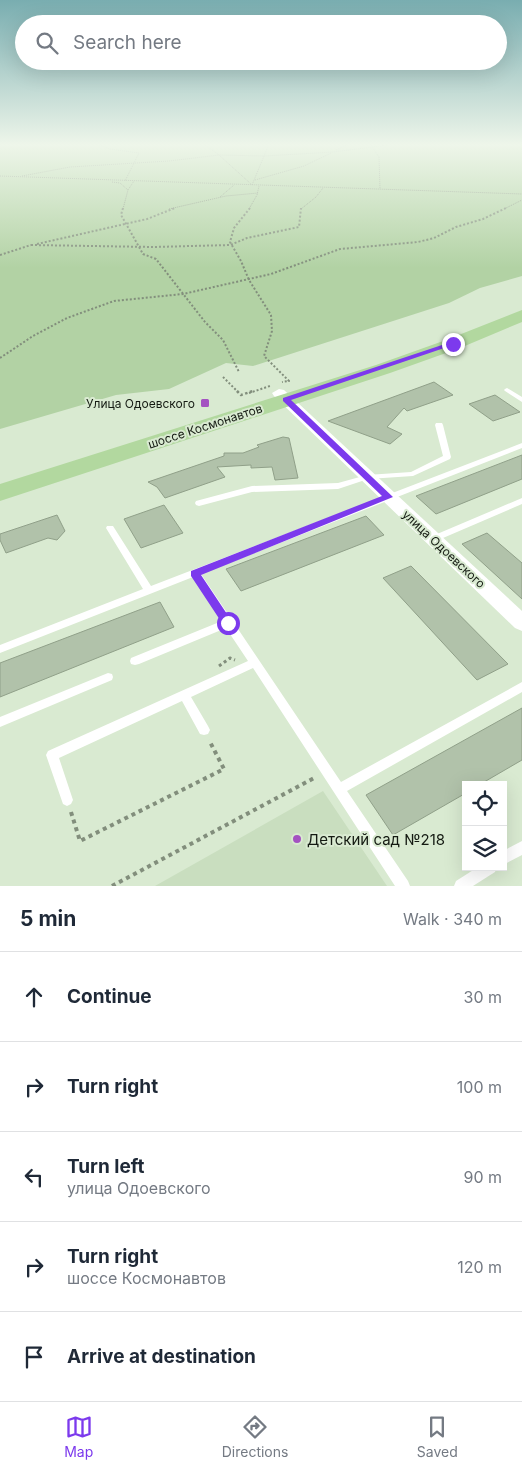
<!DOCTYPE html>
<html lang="en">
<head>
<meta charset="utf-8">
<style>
	:root { --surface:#fff; --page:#f6f6f7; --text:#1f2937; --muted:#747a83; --line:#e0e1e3; --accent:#7c3aed }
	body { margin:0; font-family:Inter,sans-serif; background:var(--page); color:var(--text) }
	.controls { position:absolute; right:15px; bottom:15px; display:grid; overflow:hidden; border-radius:0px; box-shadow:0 5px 20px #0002 }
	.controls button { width:45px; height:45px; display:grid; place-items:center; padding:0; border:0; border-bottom:1px solid var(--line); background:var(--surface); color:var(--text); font:25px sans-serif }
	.stop { position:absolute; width:15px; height:15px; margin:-11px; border:4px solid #7c3aed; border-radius:50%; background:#fff }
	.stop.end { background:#7c3aed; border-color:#fff; box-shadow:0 1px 5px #0008 }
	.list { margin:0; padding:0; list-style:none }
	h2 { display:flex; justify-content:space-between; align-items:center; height:65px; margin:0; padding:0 20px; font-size:21px }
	h2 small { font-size:16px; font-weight:400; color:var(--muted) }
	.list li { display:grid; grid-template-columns:32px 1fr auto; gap:15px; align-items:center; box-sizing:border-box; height:90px; padding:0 20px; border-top:1px solid var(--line) }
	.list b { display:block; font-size:19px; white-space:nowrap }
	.list p { margin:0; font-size:16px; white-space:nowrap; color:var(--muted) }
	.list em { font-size:16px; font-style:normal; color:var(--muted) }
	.icon { flex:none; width:28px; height:28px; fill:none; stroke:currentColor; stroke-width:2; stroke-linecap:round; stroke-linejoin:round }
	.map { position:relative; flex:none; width:522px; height:886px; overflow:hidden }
	.search { position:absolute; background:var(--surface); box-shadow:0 5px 20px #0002; left:15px; right:15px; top:15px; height:55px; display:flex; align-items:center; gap:12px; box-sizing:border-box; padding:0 18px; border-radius:28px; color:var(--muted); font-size:19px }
	.sheet { height:515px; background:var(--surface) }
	nav { display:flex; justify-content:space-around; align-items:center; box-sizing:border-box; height:70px; border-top:1px solid var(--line); background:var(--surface); font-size:14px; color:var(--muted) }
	nav a { display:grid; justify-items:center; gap:2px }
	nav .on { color:var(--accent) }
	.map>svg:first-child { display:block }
	.built { fill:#c9debf }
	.green { fill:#b2d2a4 }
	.building { fill:#b1c2aa; stroke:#90a089 }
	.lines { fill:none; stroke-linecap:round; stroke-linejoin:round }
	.path-far4 { stroke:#828e7c; stroke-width:1; stroke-dasharray:1 1; stroke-linecap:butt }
	.path-far3 { stroke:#828e7c; stroke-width:2; stroke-dasharray:2 2; stroke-linecap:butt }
	.path-far2 { stroke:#828e7c; stroke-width:2.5; stroke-dasharray:2.5 2.5; stroke-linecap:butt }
	.path-far1 { stroke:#828e7c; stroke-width:3; stroke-dasharray:3 3; stroke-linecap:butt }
	.path { stroke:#828e7c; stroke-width:4; stroke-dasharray:4 4; stroke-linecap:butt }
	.lane { fill:#fff; fill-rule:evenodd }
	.street { fill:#fff; fill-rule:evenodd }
	.primary { fill:#b2d89f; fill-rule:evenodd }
	.route { fill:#7c3aed }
	.poi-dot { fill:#a452c1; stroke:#d9ead1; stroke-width:2 }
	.labels { text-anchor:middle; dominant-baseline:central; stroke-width:4; stroke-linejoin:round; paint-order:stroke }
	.poi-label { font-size:12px; fill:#141a12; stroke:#d9ead1; text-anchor:end }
	.street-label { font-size:12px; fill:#141a12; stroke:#d9ead1 }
	.near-poi-label { font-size:15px; fill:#141a12; stroke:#d9ead1; text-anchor:start }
</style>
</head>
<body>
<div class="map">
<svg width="522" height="886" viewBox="0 0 522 886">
	<rect width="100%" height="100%" fill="#d9ead1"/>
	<!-- built -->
	<polygon class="built" points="323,791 387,886 155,886"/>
	<!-- green -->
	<polygon class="green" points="0,144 522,144 522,276 480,288 449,303 253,366 226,363 169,389 116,395 0,429"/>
	<!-- building -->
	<g class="building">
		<polygon points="434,382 453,395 407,411 404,408 387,427 402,434 390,444 328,421"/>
		<polygon points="495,395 520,412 493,421 469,404"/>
		<polygon points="283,437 289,438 298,478 275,480 272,467 251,468 251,465 217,467 225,477 165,498 157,487 148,482 224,456 224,453 243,453 259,447 257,445"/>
		<polygon points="522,455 522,479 436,514 416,496"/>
		<polygon points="164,505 183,533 141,548 124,519"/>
		<polygon points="57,515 65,531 57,540 48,538 6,553 0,540 0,534"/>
		<polygon points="366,516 384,535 241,591 226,569"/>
		<polygon points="487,533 522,563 522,599 462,544"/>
		<polygon points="411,566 508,664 477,680 383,578"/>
		<polygon points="160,602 174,627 0,697 0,663"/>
		<polygon points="522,708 522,760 479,785 466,785 466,793 393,835 366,795"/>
	</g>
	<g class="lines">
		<!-- path-far4 -->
		<g class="path-far4">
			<polyline points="97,144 110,149 139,153 125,181"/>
			<polyline points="204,144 219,155 264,156 333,152 396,144"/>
			<polyline points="370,144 379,157 380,189"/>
			<polyline points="336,150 349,144"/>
			<polyline points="0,176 522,194"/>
			<polyline points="22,176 70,167 169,161 219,155 251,184"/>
			<polyline points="255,180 304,166 331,153"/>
			<polyline points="112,182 120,183 128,190"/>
			<polyline points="252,185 269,144"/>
			<polyline points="220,197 234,185"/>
			<polyline points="123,209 128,190 134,181"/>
			<polyline points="169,209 226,196 258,193"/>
			<polyline points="249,209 257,195 259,186"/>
			<polyline points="301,209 316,197 323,188"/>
			<polyline points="504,209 522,200"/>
		</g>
		<!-- path-far3 -->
		<g class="path-far3">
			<polyline points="123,208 121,215 143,254 156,259 205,322 223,340 239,372"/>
			<polyline points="250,208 234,228 230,242 241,261 249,280 271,315 272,331 264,356 289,381 282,382"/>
			<polyline points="37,244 147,219 175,208"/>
			<polyline points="31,245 153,247 230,245 247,238 299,227 301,208"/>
			<polyline points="0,255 31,245"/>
			<polyline points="0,358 33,336 67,318 114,301 183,294 271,274 340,249 418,242 434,238 456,227 483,219 506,208"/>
			<polyline points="223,377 239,393"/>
			<polyline points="249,393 270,386"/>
		</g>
		<!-- path-far2 -->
		<polyline class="path-far2" points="237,391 241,395 253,391"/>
		<!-- path-far1 -->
		<polyline class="path-far1" points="219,666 230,658 235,660"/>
		<!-- path -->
		<g class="path">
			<polyline points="71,812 80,841 224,769 209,740"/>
			<polyline points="112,886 316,777"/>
		</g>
		<!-- lane -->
		<g class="lane">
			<polygon points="507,388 522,397 522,402 505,391 504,390 505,389"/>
			<polygon points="436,423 442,423 443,425 451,457 450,459 413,476 368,479 338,489 252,492 199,506 196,505 195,503 196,501 252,486 338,483 367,475 411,472 443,456 435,425"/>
			<polygon points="522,443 522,448 201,574 341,782 522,682 522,692 347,791 408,881 410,886 395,886 253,668 191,697 208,726 210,730 208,734 204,735 200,734 182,701 59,758 73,800 71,804 67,806 63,804 46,755 48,751 248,661 226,628 139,664 135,665 131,664 130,661 131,658 222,621 193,577 0,653 0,645 143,589 106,528 107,526 113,526 151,586"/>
			<polygon points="522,498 522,504 436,541 430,541 429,539 430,537"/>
			<polygon points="108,673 112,674 113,677 112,680 0,727 0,717"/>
			<polygon points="522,841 522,855 503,865 503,851"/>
			<polygon points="478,867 497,867 495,872 473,886 454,886 456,881"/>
		</g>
		<!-- street -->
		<polygon class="street" points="279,389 284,390 522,611 522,631 515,628 274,396 272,393"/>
		<!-- primary -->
		<polygon class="primary" points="522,310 522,322 460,348 390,373 0,501 0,484 376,365 446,340"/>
	</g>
	<!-- sky -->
	<linearGradient id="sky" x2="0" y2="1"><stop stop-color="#79adb0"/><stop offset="0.54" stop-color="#eef6ea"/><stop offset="1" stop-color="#eef6ea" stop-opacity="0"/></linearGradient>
	<rect width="522" height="268" fill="url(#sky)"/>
	<!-- route -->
	<polygon class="route" points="451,342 456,344 291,400 393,497 201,575 233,623 231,626 224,626 191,576 191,571 382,496 283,401 283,398"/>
	<!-- markers -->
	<g class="poi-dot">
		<rect x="200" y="398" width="10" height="10" rx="2.5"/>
		<circle cx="297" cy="839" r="5"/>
	</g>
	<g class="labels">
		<!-- poi labels -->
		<g class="poi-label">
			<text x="195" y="403">Улица Одоевского</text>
		</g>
		<!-- street labels -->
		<g class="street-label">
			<text transform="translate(205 426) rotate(-18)">шоссе Космонавтов</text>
			<text transform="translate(444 549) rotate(43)">улица Одоевского</text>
		</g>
		<!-- near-poi labels -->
		<g class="near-poi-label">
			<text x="307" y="839">Детский сад №218</text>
		</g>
	</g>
</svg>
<div class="controls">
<button><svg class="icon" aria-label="locate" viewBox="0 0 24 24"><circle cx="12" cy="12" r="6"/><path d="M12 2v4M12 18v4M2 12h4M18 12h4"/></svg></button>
<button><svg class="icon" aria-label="layers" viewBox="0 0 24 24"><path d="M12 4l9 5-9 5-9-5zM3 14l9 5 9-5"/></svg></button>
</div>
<div class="stop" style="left:228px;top:623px"></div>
<div class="stop end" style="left:453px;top:344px"></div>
<div class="search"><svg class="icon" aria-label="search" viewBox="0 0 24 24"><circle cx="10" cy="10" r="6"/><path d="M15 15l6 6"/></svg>Search here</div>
</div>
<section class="sheet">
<h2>5 min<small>Walk · 340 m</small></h2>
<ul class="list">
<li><svg class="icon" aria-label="ahead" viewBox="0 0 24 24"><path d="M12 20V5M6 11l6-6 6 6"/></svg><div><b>Continue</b></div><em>30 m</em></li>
<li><svg class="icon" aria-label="right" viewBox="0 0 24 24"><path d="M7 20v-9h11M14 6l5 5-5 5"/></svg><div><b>Turn right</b></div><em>100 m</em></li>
<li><svg class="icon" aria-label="left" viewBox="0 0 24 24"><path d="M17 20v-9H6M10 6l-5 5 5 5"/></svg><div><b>Turn left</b><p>улица Одоевского</p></div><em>90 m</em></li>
<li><svg class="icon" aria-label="right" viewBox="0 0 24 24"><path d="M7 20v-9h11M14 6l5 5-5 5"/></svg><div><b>Turn right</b><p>шоссе Космонавтов</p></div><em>120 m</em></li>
<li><svg class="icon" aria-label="arrive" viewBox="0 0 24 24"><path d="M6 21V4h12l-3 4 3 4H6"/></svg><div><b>Arrive at destination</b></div></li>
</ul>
</section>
<nav>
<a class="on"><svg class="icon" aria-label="map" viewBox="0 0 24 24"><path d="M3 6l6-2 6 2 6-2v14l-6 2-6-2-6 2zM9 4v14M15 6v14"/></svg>Map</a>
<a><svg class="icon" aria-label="directions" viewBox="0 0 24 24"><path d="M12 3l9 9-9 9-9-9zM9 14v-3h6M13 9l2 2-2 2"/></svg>Directions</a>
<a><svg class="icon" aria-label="saved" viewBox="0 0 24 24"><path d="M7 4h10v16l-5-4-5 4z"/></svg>Saved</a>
</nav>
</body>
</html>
